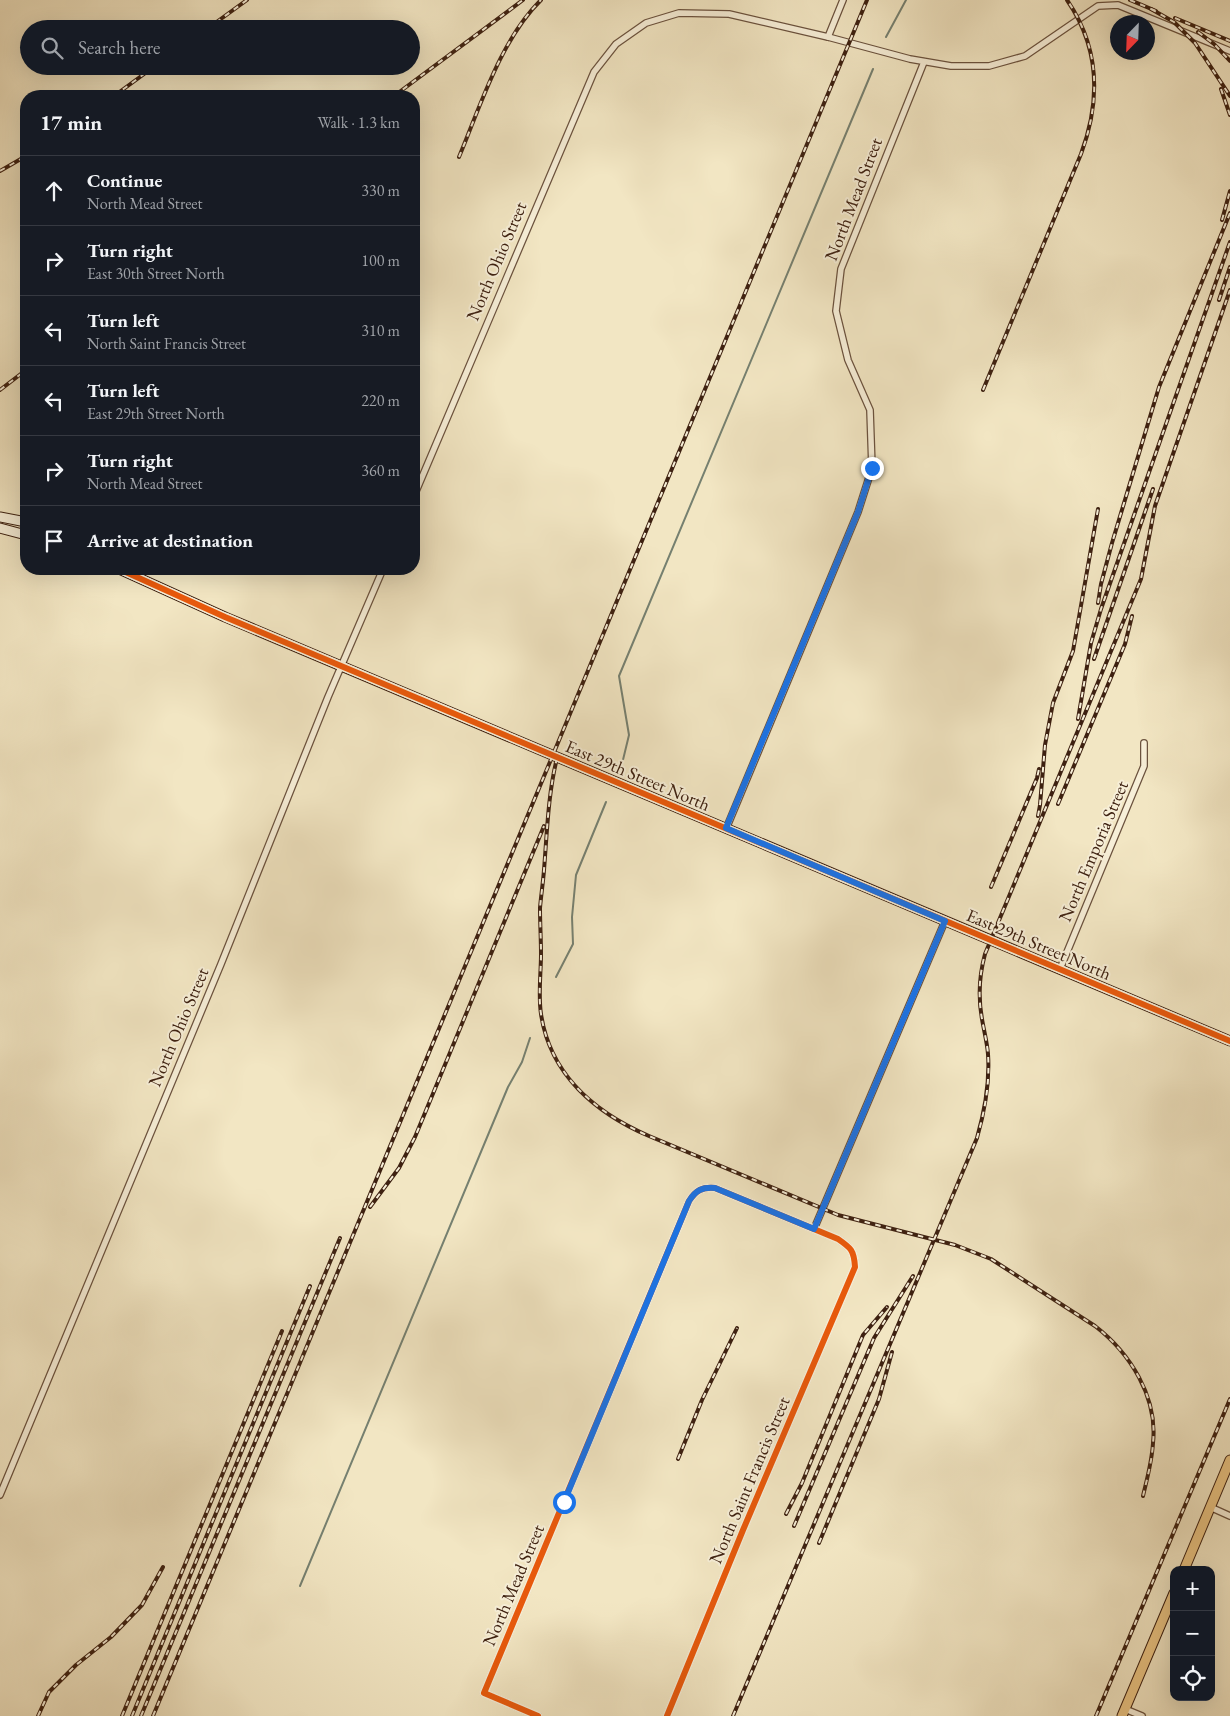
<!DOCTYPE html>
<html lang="en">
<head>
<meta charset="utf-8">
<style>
	:root { --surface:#171b24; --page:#20242c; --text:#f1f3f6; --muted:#9ea1a6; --line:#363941 }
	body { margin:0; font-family:"EB Garamond",serif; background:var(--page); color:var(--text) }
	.controls { position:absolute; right:15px; bottom:15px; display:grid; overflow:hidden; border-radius:10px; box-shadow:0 5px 20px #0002 }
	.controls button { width:45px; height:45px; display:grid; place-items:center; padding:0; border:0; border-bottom:1px solid var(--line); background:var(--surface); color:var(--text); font:25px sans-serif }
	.compass { position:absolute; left:1110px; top:15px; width:45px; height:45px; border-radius:50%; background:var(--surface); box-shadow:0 5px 20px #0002; rotate:203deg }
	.stop { position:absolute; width:15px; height:15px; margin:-11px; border:4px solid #1a73e8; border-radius:50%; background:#fff }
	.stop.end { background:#1a73e8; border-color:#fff; box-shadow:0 1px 5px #0008 }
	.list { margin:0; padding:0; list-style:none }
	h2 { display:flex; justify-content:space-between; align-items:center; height:65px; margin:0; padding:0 20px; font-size:21px }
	h2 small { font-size:16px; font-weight:400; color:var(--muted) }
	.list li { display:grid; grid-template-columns:32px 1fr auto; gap:15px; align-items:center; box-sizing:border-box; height:70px; padding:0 20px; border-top:1px solid var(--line) }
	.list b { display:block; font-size:19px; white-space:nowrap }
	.list p { margin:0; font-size:16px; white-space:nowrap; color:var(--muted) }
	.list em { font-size:16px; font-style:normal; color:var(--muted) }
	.icon { flex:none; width:28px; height:28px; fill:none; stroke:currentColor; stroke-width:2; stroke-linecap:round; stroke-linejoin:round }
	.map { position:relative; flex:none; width:1230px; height:1716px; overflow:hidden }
	.search { position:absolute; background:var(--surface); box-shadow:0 5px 20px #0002; left:20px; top:20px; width:400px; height:55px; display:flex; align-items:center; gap:12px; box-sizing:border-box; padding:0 18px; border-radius:28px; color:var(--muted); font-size:19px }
	.panel { position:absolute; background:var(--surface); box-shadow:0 5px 20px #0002; left:20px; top:90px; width:400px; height:485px; border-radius:20px }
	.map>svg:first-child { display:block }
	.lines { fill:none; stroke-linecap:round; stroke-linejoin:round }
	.stream { stroke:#768070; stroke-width:2 }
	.street-casing { stroke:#6b523e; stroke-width:8 }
	.secondary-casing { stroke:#3e2111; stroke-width:11 }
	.primary-casing { stroke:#3e2111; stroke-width:11 }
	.street { stroke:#f7efd8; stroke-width:5.5 }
	.secondary { stroke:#f7efd8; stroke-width:9 }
	.primary { stroke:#e9c382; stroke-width:9 }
	.rail-casing { stroke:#3e2111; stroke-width:4 }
	.rail { stroke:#f7efd8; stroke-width:2; stroke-dasharray:5.5; stroke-linecap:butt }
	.cycleway-casing { stroke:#f7efd8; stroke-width:9 }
	.cycleway { stroke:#e8590c; stroke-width:6 }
	.route { stroke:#1a73e8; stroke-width:6 }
	.labels { text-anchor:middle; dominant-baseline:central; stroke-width:4; stroke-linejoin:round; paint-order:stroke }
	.street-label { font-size:18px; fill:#3e2111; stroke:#f7efd8 }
</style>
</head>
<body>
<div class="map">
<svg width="1230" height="1716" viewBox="0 0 1230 1716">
	<rect width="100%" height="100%" fill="#f2e6c3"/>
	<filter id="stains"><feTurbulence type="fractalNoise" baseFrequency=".004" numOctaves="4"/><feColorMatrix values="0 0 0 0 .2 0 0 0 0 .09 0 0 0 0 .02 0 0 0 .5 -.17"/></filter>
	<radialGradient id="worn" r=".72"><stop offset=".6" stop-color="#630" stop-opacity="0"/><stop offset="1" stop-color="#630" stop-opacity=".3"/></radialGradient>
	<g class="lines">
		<!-- stream -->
		<g class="stream">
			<polyline points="886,37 906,0"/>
			<polyline points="622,764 629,735 619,676 873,69"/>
			<polyline points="556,977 573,944 572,917 576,875 606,802"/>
			<polyline points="300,1586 508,1087 522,1062 530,1038"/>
		</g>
		<defs>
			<g id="street">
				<polyline points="828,37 843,0"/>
				<polyline points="414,496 594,72 616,44 646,23 679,13 729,14 828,37 910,59 951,66 989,66 1025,56 1098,6 1118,5 1230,51"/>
				<polyline points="726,829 858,512 872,468 870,410 848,360 836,311 841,269 924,62"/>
				<polyline points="1060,969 1144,766 1144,743"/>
				<polyline points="814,1229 945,921"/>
				<polyline points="0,1495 221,964 328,697 383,569"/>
				<polyline points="1210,1507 1230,1516"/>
				<polyline points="1125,1709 1142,1716"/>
				<path d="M538 1716 484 1693 689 1201C696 1190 702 1187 715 1188L838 1239C851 1248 854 1250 855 1267L743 1530 667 1716"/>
			</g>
			<g id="secondary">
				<polyline points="0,517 26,522"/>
				<polyline points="0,528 26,535"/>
				<polyline points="119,569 225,617 1230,1041"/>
			</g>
			<g id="primary">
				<polyline points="1184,1570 1230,1460"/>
				<polyline points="1122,1716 1174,1593"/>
			</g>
		</defs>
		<!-- street casing -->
		<use href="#street" class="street-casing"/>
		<!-- secondary casing -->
		<use href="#secondary" class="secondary-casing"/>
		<!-- primary casing -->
		<use href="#primary" class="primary-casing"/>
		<!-- street -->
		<use href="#street" class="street"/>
		<!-- secondary -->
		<use href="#secondary" class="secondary"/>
		<!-- primary -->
		<use href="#primary" class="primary"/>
		<defs>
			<g id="rail">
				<polyline points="1130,0 1156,11"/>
				<polyline points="1151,9 1174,22 1195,43 1230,96"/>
				<polyline points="1175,18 1230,41"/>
				<polyline points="207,29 247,0"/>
				<polyline points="1198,32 1214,44 1230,61"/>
				<polyline points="1221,89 1230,115"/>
				<polyline points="114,96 155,66"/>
				<polyline points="394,96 523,0"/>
				<path d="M459 157C480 107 501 39 541 0"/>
				<polyline points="0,171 26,156"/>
				<polyline points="1222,220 1230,191"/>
				<polyline points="1219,300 1230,267"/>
				<polyline points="0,390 26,370"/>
				<path d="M983 390 1081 154C1101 100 1100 48 1067 0"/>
				<polyline points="1098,603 1101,584 1112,543 1159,387 1230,213"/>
				<polyline points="1094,659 1153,489"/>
				<polyline points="1078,719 1091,643 1101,609 1230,242"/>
				<path d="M557 758C548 794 547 833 544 870 543 883 541 896 540 908 540 923 541 939 541 954 541 974 538 994 541 1014 550 1075 596 1113 649 1136L838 1215 955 1245 991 1259 1095 1326C1130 1353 1158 1397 1153 1443 1152 1461 1147 1479 1143 1496"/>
				<polyline points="1058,804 1125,644 1132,616"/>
				<polyline points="1038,816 1040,805 1045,745 1053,703 1073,651 1098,509"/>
				<polyline points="991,887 1037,778 1039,769"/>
				<polyline points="370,1207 399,1168 415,1137 544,826"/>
				<polyline points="678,1459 702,1400 737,1328"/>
				<polyline points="786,1514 802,1483 863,1335 887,1307"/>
				<polyline points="794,1526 874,1338 913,1276"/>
				<polyline points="819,1543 879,1399 892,1352"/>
				<polyline points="38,1716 49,1692 76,1665 111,1637 142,1605 163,1567"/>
				<polyline points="122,1716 282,1331"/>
				<polyline points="132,1716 310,1286"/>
				<polyline points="141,1716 340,1238"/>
				<polyline points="153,1716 867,0"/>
				<path d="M733 1716 977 1138C985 1110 990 1083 988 1054 987 1042 984 1031 982 1019 978 997 979 976 985 954L1141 579 1155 506 1230 290"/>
				<polyline points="1096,1716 1230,1399"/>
			</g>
		</defs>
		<!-- rail casing -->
		<use href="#rail" class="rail-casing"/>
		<!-- rail -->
		<use href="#rail" class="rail"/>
		<defs>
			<g id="cycleway">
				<polyline points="119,569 225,617 1230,1041"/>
				<path d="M538 1716 484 1693 689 1201C696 1190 702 1187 715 1188L838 1239C851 1248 854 1250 855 1267L743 1530 667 1716"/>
			</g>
		</defs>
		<!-- cycleway casing -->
		<use href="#cycleway" class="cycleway-casing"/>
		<!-- cycleway -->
		<use href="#cycleway" class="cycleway"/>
	</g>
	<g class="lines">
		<!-- route -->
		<path class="route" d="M564 1502 689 1201C696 1190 702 1187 715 1188L814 1229 945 921 726 828 858 512 872 468"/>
	</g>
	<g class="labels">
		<!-- street labels -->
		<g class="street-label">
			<text transform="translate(853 199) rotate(-69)">North Mead Street</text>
			<text transform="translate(496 261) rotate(-67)">North Ohio Street</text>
			<text transform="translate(638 775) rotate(23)">East 29th Street North</text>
			<text transform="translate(1093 851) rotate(-67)">North Emporia Street</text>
			<text transform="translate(1039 944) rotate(23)">East 29th Street North</text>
			<text transform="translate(178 1027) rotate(-67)">North Ohio Street</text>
			<text transform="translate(749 1480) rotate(-67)">North Saint Francis Street</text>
			<text transform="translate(513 1585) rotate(-67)">North Mead Street</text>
		</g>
	</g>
	<rect width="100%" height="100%" filter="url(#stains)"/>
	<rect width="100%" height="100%" fill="url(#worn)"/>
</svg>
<div class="controls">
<button>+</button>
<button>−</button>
<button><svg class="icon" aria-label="locate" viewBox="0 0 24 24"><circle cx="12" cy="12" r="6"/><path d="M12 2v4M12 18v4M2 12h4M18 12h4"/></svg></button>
</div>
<svg class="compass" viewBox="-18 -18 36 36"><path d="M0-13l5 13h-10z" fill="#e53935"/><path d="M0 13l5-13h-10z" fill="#9ea1a6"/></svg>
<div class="stop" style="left:564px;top:1502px"></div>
<div class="stop end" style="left:872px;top:468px"></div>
<div class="search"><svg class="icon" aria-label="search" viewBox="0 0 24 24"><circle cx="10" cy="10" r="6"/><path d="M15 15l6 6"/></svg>Search here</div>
<section class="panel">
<h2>17 min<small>Walk · 1.3 km</small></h2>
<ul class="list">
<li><svg class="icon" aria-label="ahead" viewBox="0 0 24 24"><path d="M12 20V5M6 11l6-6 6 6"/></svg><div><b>Continue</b><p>North Mead Street</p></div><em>330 m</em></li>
<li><svg class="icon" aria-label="right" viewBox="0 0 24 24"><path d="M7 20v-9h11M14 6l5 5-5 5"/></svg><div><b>Turn right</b><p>East 30th Street North</p></div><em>100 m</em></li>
<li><svg class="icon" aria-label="left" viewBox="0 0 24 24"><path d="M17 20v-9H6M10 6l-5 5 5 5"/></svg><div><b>Turn left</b><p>North Saint Francis Street</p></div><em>310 m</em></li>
<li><svg class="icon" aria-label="left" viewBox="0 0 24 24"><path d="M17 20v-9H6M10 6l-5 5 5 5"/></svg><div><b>Turn left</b><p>East 29th Street North</p></div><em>220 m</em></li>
<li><svg class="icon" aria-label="right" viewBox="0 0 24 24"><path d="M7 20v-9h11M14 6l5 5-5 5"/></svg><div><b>Turn right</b><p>North Mead Street</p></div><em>360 m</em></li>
<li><svg class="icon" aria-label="arrive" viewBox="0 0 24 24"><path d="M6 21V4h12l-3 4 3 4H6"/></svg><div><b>Arrive at destination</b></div></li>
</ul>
</section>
</div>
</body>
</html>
